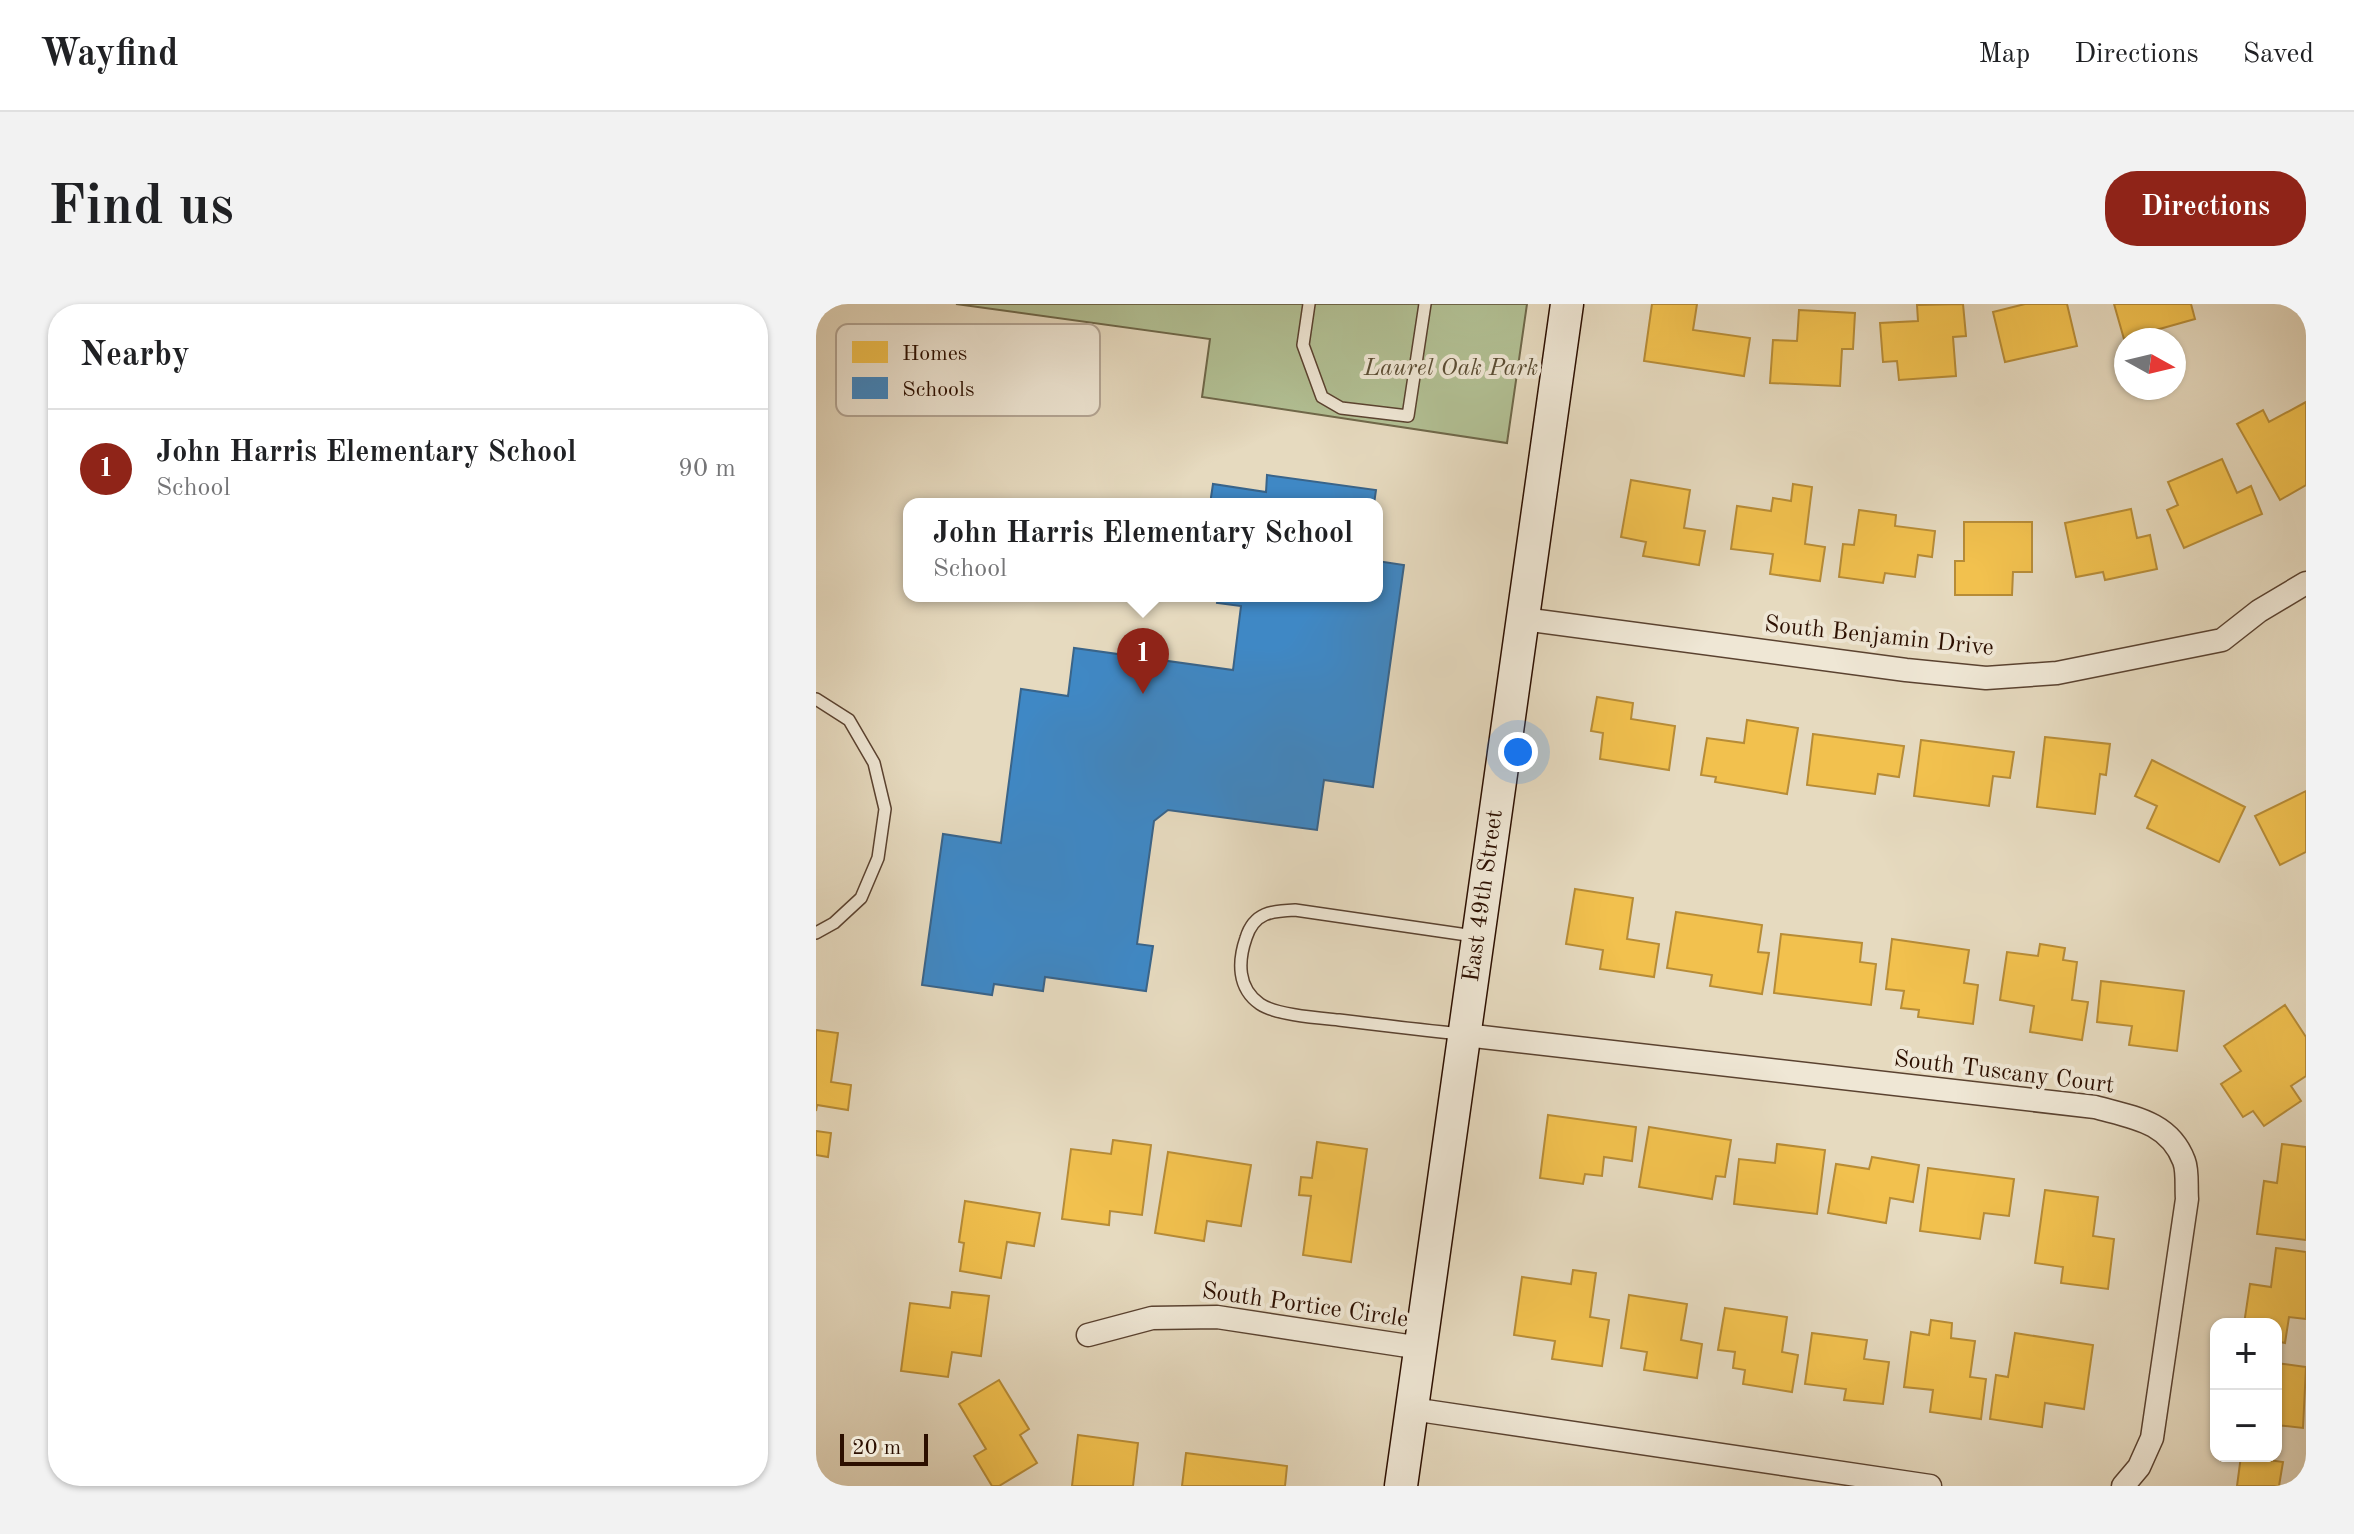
<!DOCTYPE html>
<html lang="en">
<head>
<meta charset="utf-8">
<style>
	:root { --surface:#fff; --page:#f2f2f2; --text:#202124; --muted:#757577; --line:#e0e0e0; --accent:#8f2418 }
	body { margin:0; font-family:"Old Standard TT",serif; background:var(--page); color:var(--text) }
	.controls { position:absolute; right:24px; bottom:24px; display:grid; overflow:hidden; border-radius:16px; box-shadow:0 2px 6px #0004 }
	.controls button { width:72px; height:72px; display:grid; place-items:center; padding:0; border:0; border-bottom:2px solid var(--line); background:var(--surface); color:var(--text); font:40px sans-serif }
	.compass { position:absolute; left:1298px; top:24px; width:72px; height:72px; border-radius:50%; background:var(--surface); box-shadow:0 2px 6px #0004; rotate:98deg }
	.scale { position:absolute; left:24px; bottom:20px; width:88px; box-sizing:border-box; padding-left:8px; border:4px solid #2c0f00; border-top:0; font-size:22px; line-height:28px; white-space:nowrap; color:#2c0f00; -webkit-text-stroke:6px #efe7d5; paint-order:stroke }
	.you { position:absolute; left:702px; top:448px; width:28px; height:28px; margin:-20px; border:6px solid #fff; border-radius:50%; background:#1a73e8; box-shadow:0 0 0 12px #1a73e833 }
	.badge { display:grid; place-items:center; width:52px; height:52px; border-radius:50%; background:var(--accent); color:#fff; font-size:26px; font-weight:700 }
	.pin { position:absolute; translate:-50% -66px; filter:drop-shadow(0 2px 4px #0008) }
	.pin::after { content:''; position:absolute; top:42px; width:28px; height:24px; background:inherit; clip-path:polygon(0 0,100% 0,50% 100%) }
	.popup { position:absolute; left:87px; top:194px; width:480px; height:104px; box-sizing:border-box; display:grid; place-content:center; border-radius:16px; background:var(--surface); filter:drop-shadow(0 2px 6px #0005); font-size:26px; white-space:nowrap; color:var(--muted) }
	.popup b { font-size:30px; color:var(--text) }
	.popup::after { content:''; position:absolute; left:50%; top:100%; margin-left:-16px; border:16px solid transparent; border-top-color:var(--surface) }
	.list { margin:0; padding:0; list-style:none }
	h2 { display:flex; justify-content:space-between; align-items:center; height:104px; margin:0; padding:0 32px; font-size:34px }
	h2 small { font-size:26px; font-weight:400; color:var(--muted) }
	.list li { display:grid; grid-template-columns:52px 1fr auto; gap:24px; align-items:center; box-sizing:border-box; height:120px; padding:0 32px; border-top:2px solid var(--line) }
	.list b { display:block; font-size:30px; white-space:nowrap }
	.list p { margin:0; font-size:26px; white-space:nowrap; color:var(--muted) }
	.list em { font-size:26px; font-style:normal; color:var(--muted) }
	.map { position:relative; flex:none; width:1490px; height:1182px; overflow:hidden; border-radius:32px }
	header { display:flex; align-items:center; gap:48px; box-sizing:border-box; height:112px; padding:0 40px; background:var(--surface); border-bottom:2px solid var(--line) }
	header strong { font-size:38px }
	nav { display:flex; gap:44px; margin-inline-start:auto; font-size:28px }
	.intro { display:flex; align-items:center; justify-content:space-between; box-sizing:border-box; height:192px; padding:0 48px }
	h1 { margin:0; font-size:56px }
	.button { padding:20px 36px; border-radius:32px; background:var(--accent); color:#fff; font-size:28px; font-weight:700 }
	main { display:flex; gap:48px; padding:0 48px }
	aside { flex:1; background:var(--surface); border-radius:32px; box-shadow:0 2px 6px #0004 }
	.map>svg:first-child { display:block }
	.green { fill:#b2c094; stroke:#6f684a; stroke-width:2 }
	.homes { fill:#f2c14e; stroke:#b78c37; stroke-width:2 }
	.schools { fill:#3f88c5; stroke:#39648a; stroke-width:2 }
	.lines { fill:none; stroke-linecap:round; stroke-linejoin:round }
	.lane-casing { stroke:#5a4230; stroke-width:14 }
	.street-casing { stroke:#5a4230; stroke-width:25 }
	.secondary-casing { stroke:#2c0f00; stroke-width:35 }
	.lane { stroke:#efe7d5; stroke-width:11 }
	.street { stroke:#efe7d5; stroke-width:22 }
	.secondary { stroke:#efe7d5; stroke-width:32 }
	.labels { text-anchor:middle; dominant-baseline:central; stroke-width:8; stroke-linejoin:round; paint-order:stroke }
	.park-label { font-size:24px; font-style:italic; fill:#5b4d34; stroke:#efe7d5 }
	.street-label { font-size:24px; fill:#2c0f00; stroke:#efe7d5 }
	.key { fill:#efe7d5; stroke:#b4a695; stroke-width:2 }
	.key-label { font-size:22px; fill:#2c0f00 }
</style>
</head>
<body>
<header>
<strong>Wayfind</strong>
<nav><a>Map</a><a>Directions</a><a>Saved</a></nav>
</header>
<div class="intro"><h1>Find us</h1><a class="button">Directions</a></div>
<main>
<aside>
<h2>Nearby<small></small></h2>
<ul class="list">
<li><span class="badge">1</span><div><b>John Harris Elementary School</b><p>School</p></div><em>90 m</em></li>
</ul>
</aside>
<div class="map">
<svg width="1490" height="1182" viewBox="0 0 1490 1182">
	<rect width="100%" height="100%" fill="#e6dabf"/>
	<filter id="stains"><feTurbulence type="fractalNoise" baseFrequency=".0025" numOctaves="4"/><feColorMatrix values="0 0 0 0 .2 0 0 0 0 .09 0 0 0 0 .02 0 0 0 .5 -.17"/></filter>
	<radialGradient id="worn" r=".72"><stop offset=".6" stop-color="#630" stop-opacity="0"/><stop offset="1" stop-color="#630" stop-opacity=".3"/></radialGradient>
	<!-- green -->
	<polygon class="green" points="140,0 711,0 691,139 386,93 394,35"/>
	<!-- homes -->
	<g class="homes">
		<polygon points="836,0 881,0 877,26 934,34 928,72 828,57"/>
		<polygon points="1147,0 1150,32 1137,33 1140,72 1083,76 1081,57 1067,58 1064,19 1102,17 1101,1"/>
		<polygon points="1209,0 1251,0 1261,42 1189,58 1177,8"/>
		<polygon points="1298,0 1375,0 1379,15 1308,35"/>
		<polygon points="983,6 1039,9 1037,45 1026,45 1024,82 954,79 957,36 981,37"/>
		<polygon points="1490,98 1490,181 1464,196 1421,120 1447,106 1453,118"/>
		<polygon points="1406,155 1421,189 1435,182 1446,210 1368,244 1351,206 1362,201 1352,178"/>
		<polygon points="815,176 874,186 868,224 889,227 883,261 827,252 830,238 805,233"/>
		<polygon points="977,180 996,183 989,240 1009,243 1004,277 954,270 957,250 915,245 921,202 955,207 957,194 975,197"/>
		<polygon points="1315,205 1321,234 1334,231 1341,265 1289,276 1287,268 1260,273 1249,219"/>
		<polygon points="1043,206 1080,211 1079,222 1119,227 1116,253 1102,251 1099,273 1069,269 1067,279 1023,273 1027,240 1038,241"/>
		<polygon points="1148,218 1216,218 1216,268 1197,268 1196,291 1139,291 1139,257 1148,257"/>
		<polygon points="781,393 817,399 815,415 859,422 853,466 784,455 787,429 775,427"/>
		<polygon points="931,416 982,424 971,490 899,478 900,473 885,471 891,434 928,439"/>
		<polygon points="997,430 1088,442 1083,473 1062,470 1059,490 991,481"/>
		<polygon points="1229,433 1294,440 1290,471 1284,470 1279,510 1221,503"/>
		<polygon points="1105,436 1198,448 1194,474 1177,472 1173,502 1098,492"/>
		<polygon points="1336,456 1429,503 1403,558 1331,524 1341,502 1319,492"/>
		<polygon points="1490,487 1490,548 1464,561 1439,512"/>
		<polygon points="759,585 817,594 811,635 843,640 838,673 784,665 787,646 750,640"/>
		<polygon points="860,608 946,621 942,648 953,649 946,690 894,682 896,671 851,664"/>
		<polygon points="965,630 1046,639 1044,658 1060,660 1055,701 958,689"/>
		<polygon points="1076,635 1153,646 1148,679 1162,681 1157,720 1102,713 1103,706 1085,704 1088,687 1070,685"/>
		<polygon points="1224,640 1249,644 1247,656 1261,658 1256,696 1272,698 1266,736 1214,728 1218,702 1184,696 1191,648 1222,652"/>
		<polygon points="1285,677 1368,687 1361,747 1313,741 1316,722 1281,718"/>
		<polygon points="1469,701 1490,733 1490,772 1475,782 1485,797 1448,822 1437,807 1427,813 1405,780 1425,767 1408,742"/>
		<polygon points="0,726 22,729 15,778 35,781 32,806 1,801 0,807"/>
		<polygon points="732,811 820,823 816,857 788,853 786,872 769,870 767,880 724,874"/>
		<polygon points="833,823 915,836 909,873 900,872 896,895 823,883"/>
		<polygon points="0,827 15,829 12,853 0,851"/>
		<polygon points="297,836 335,841 326,911 294,907 293,921 246,915 255,845 295,850"/>
		<polygon points="501,838 551,845 535,958 487,951 495,892 483,891 485,873 496,874"/>
		<polygon points="961,840 1009,846 1001,910 918,900 923,855 959,859"/>
		<polygon points="1466,840 1490,843 1490,936 1441,930 1448,877 1461,879"/>
		<polygon points="352,848 435,861 425,922 391,917 388,937 339,929"/>
		<polygon points="1056,853 1103,861 1097,898 1074,894 1070,919 1012,909 1020,860 1053,865"/>
		<polygon points="1112,864 1198,875 1193,912 1168,909 1164,935 1104,927"/>
		<polygon points="1229,886 1282,893 1277,932 1298,935 1292,985 1245,979 1247,963 1219,959"/>
		<polygon points="149,897 224,909 218,942 191,938 185,974 144,967 148,939 143,938"/>
		<polygon points="1460,944 1490,948 1490,1015 1473,1013 1469,1039 1460,1037 1460,1020 1428,1020 1434,980 1455,983"/>
		<polygon points="757,966 780,969 774,1013 793,1016 786,1062 736,1055 739,1037 698,1031 706,973 755,980"/>
		<polygon points="136,988 173,992 165,1052 136,1048 132,1073 85,1067 94,999 134,1004"/>
		<polygon points="813,991 871,1000 865,1036 886,1040 881,1074 828,1066 831,1048 805,1044"/>
		<polygon points="909,1004 971,1013 966,1048 982,1051 976,1088 927,1080 929,1066 917,1064 919,1048 902,1046"/>
		<polygon points="1115,1016 1136,1019 1135,1034 1159,1037 1154,1073 1170,1075 1165,1115 1114,1108 1117,1086 1088,1083 1095,1028 1113,1031"/>
		<polygon points="996,1029 1051,1036 1048,1055 1073,1058 1067,1100 1028,1096 1030,1085 989,1080"/>
		<polygon points="1199,1029 1277,1041 1268,1105 1229,1099 1226,1123 1174,1115 1180,1071 1192,1073"/>
		<polygon points="1460,1059 1490,1063 1487,1124 1460,1121"/>
		<polygon points="183,1076 213,1125 204,1131 221,1159 183,1182 176,1182 158,1152 170,1145 143,1100"/>
		<polygon points="262,1131 322,1139 317,1182 256,1182"/>
		<polygon points="370,1149 471,1162 469,1182 366,1182"/>
		<polygon points="1425,1152 1467,1158 1463,1182 1421,1182"/>
	</g>
	<!-- schools -->
	<g class="schools">
		<polygon points="451,171 560,186 558,200 394,200 397,180 450,188"/>
		<polygon points="561,257 588,261 557,483 508,476 501,526 352,506 338,517 321,640 337,642 330,687 229,673 227,687 178,680 176,691 106,681 127,530 185,539 205,385 252,392 258,344 417,366 425,302 401,299 402,292 561,292"/>
	</g>
	<g class="lines">
		<defs>
			<g id="lane">
				<polyline points="493,0 487,41 506,93 525,104 592,112 609,0"/>
				<polyline points="0,395 33,416 58,459 69,505 62,554 45,594 18,619 0,629"/>
				<path d="M646 730C605 726 564 721 523 716 503 714 460 711 444 700 421 684 422 657 430 634 438 608 456 607 479 606L658 632"/>
			</g>
			<g id="street">
				<polyline points="707,315 1090,366 1170,374 1241,369 1406,336 1443,307 1490,279"/>
				<path d="M649 731 1279 803C1315 813 1353 817 1368 857 1372 867 1370 883 1371 895L1336 1134 1323 1163 1307 1182"/>
				<polyline points="272,1031 336,1014 401,1013 605,1044"/>
				<polyline points="596,1105 1114,1182"/>
			</g>
			<g id="secondary">
				<path id="s1" d="M585 1182 751 0"/>
			</g>
		</defs>
		<!-- lane casing -->
		<use href="#lane" class="lane-casing"/>
		<!-- street casing -->
		<use href="#street" class="street-casing"/>
		<!-- secondary casing -->
		<use href="#secondary" class="secondary-casing"/>
		<!-- lane -->
		<use href="#lane" class="lane"/>
		<!-- street -->
		<use href="#street" class="street"/>
		<!-- secondary -->
		<use href="#secondary" class="secondary"/>
	</g>
	<g class="labels">
		<!-- park labels -->
		<g class="park-label">
			<text x="635" y="65">Laurel Oak Park</text>
		</g>
		<!-- street labels -->
		<g class="street-label">
			<text transform="translate(1063 333) rotate(6)">South Benjamin Drive</text>
			<text stroke="none"><textPath href="#s1" startOffset="596">East 49th Street</textPath></text>
			<text transform="translate(1188 769) rotate(7)">South Tuscany Court</text>
			<text transform="translate(489 1002) rotate(8)">South Portice Circle</text>
		</g>
	</g>
	<!-- legend -->
	<rect x="20" y="20" width="264" height="92" rx="12" class="key"/>
	<rect x="36" y="37" width="36" height="22" fill="#f2c14e"/>
	<rect x="36" y="73" width="36" height="22" fill="#3f88c5"/>
	<g class="key-label">
		<text x="86" y="56">Homes</text>
		<text x="86" y="92">Schools</text>
	</g>
	<rect width="100%" height="100%" filter="url(#stains)"/>
	<rect width="100%" height="100%" fill="url(#worn)"/>
</svg>
<div class="controls">
<button>+</button>
<button>−</button>
</div>
<svg class="compass" viewBox="-18 -18 36 36"><path d="M0-13l5 13h-10z" fill="#e53935"/><path d="M0 13l5-13h-10z" fill="#757577"/></svg>
<div class="scale">20 m</div>
<div class="you"></div>
<div class="pin badge" style="left:327px;top:390px">1</div>
<div class="popup"><b>John Harris Elementary School</b>School</div>
</div>
</main>
</body>
</html>
